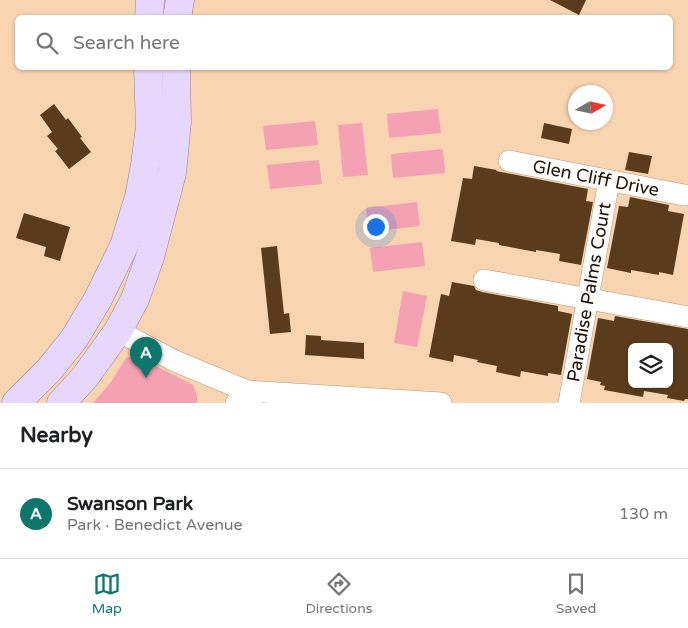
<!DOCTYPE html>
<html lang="en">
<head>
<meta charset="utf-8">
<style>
	:root { --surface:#fff; --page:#f6f6f6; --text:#202124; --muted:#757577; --line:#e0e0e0; --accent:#0f766e }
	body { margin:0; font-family:"Varela Round",sans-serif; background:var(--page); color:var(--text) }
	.controls { position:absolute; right:15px; bottom:15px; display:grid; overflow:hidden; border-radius:8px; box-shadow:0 1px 4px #0004 }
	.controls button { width:45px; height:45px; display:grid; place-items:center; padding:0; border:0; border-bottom:1px solid var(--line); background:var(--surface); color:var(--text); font:25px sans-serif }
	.compass { position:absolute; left:568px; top:85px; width:45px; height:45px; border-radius:50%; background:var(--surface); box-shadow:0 1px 4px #0004; rotate:81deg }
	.you { position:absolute; left:375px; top:226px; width:18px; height:18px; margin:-12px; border:4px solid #fff; border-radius:50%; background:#1a73e8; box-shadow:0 0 0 8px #1a73e833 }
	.badge { display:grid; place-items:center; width:32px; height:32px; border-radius:50%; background:var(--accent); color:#fff; font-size:16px; font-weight:700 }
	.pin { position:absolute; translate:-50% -41px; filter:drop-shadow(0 1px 2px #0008) }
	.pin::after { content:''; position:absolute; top:26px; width:18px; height:15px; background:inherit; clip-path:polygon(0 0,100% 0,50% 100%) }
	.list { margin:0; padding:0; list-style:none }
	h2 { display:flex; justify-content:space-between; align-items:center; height:65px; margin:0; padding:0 20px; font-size:21px }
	h2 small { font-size:16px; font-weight:400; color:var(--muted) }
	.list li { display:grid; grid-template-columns:32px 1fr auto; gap:15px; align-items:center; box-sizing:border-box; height:90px; padding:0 20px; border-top:1px solid var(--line) }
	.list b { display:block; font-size:19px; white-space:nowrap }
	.list p { margin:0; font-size:16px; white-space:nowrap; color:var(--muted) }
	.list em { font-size:16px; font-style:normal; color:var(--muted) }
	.icon { flex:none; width:28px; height:28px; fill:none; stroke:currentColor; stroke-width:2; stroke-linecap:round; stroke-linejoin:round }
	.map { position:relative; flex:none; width:688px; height:403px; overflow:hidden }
	.search { position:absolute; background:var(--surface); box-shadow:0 1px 4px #0004; left:15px; right:15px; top:15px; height:55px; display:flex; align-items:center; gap:12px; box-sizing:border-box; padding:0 18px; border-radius:8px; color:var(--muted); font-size:19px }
	.sheet { height:155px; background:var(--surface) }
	nav { display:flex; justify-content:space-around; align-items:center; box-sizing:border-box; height:70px; border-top:1px solid var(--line); background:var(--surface); font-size:14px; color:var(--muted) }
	nav a { display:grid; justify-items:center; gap:2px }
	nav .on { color:var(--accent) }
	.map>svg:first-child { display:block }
	.green { fill:#f4a1b3 }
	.building { fill:#5a3c1c; fill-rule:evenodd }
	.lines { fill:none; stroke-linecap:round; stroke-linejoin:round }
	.minor-casing { stroke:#bc9977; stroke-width:22 }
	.major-casing { stroke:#9881a4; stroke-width:29 }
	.minor { stroke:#fff; stroke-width:21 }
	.major { stroke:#e8d7fc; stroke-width:28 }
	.labels { text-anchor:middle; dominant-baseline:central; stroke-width:5; stroke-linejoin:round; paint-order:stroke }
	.street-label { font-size:18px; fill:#1e1205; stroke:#fcfcfc }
</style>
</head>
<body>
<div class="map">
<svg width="688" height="403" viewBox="0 0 688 403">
	<rect width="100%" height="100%" fill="#f9d4b0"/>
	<!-- green -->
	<g class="green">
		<polygon points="438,109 441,133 389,138 387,114"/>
		<polygon points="315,121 318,145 266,150 263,126"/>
		<polygon points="362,123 368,175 343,177 338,125"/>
		<polygon points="443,149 445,173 393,178 391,154"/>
		<polygon points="319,160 322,184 270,189 267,165"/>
		<polygon points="417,202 420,226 368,232 366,208"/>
		<polygon points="422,242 425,266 373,272 370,248"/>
		<polygon points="403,291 427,296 417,347 394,343"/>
		<polygon points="137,356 193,385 197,395 197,403 93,403 111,382 126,358"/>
	</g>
	<!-- building -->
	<g class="building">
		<polygon points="550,0 586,0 579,15"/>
		<polygon points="54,104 66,120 68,118 82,137 80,138 91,152 69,169 55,151 58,149 47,136 52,132 40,115"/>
		<polygon points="544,123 572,129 569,144 541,138"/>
		<polygon points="629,152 652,156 648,174 625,170"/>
		<polygon points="474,166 497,170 496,171 588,189 586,201 593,202 581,265 559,261 560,254 536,250 536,252 499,245 499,243 476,239 475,245 451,241 463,178 472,179"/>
		<polygon points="630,197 669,205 668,211 684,214 673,275 659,272 659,275 631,270 631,273 607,268 619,206 628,207"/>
		<polygon points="24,213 70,227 60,261 44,256 46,247 16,238"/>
		<polygon points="277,246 284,314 289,313 291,332 270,334 261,248"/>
		<polygon points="452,282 474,286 476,290 482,292 558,306 558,311 572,314 561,375 548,373 548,376 521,371 520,377 496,372 497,366 477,362 478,360 454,355 453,362 429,357 441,294 449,296"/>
		<path d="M615 316 688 329V399H685L684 401 667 398 668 395 644 391 643 397 604 390 605 386 600 385 601 382 587 379 598 318 614 321ZM632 347H669V384H632Z"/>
		<polygon points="306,335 321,336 321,340 364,343 364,359 305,355"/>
	</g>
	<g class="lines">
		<defs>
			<g id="minor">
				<polyline points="509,161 684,195"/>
				<polyline points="484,280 688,317"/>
				<polyline points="118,331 175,361 247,391 251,403"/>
				<polyline points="236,403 247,391 441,403"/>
				<polyline points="569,403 609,181"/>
			</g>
			<g id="major">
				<polyline points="149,18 150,0"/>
				<polyline points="177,18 180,0"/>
				<polyline points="16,403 49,370 74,339 98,299 124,246 139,197 145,165 150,127 148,68"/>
				<polyline points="61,403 85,377 118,331 135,299 150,257 172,173 177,122 176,68"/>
			</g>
		</defs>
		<!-- minor casing -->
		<use href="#minor" class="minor-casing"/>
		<!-- major casing -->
		<use href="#major" class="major-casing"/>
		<!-- minor -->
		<use href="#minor" class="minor"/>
		<!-- major -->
		<use href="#major" class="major"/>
	</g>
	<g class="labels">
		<!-- street labels -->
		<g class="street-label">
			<text transform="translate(596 178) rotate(11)">Glen Cliff Drive</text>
			<text transform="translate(589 292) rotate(-80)">Paradise Palms Court</text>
		</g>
	</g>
</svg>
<div class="controls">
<button><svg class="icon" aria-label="layers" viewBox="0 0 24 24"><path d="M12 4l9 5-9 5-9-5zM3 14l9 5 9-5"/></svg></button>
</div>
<svg class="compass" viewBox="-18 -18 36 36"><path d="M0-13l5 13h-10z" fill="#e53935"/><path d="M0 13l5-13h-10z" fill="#757577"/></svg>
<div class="you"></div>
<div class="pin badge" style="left:146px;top:378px">A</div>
<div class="search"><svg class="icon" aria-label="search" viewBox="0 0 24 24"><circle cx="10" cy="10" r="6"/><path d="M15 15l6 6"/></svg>Search here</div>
</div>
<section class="sheet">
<h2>Nearby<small></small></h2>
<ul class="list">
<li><span class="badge">A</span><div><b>Swanson Park</b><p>Park · Benedict Avenue</p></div><em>130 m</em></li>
</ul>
</section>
<nav>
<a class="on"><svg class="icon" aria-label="map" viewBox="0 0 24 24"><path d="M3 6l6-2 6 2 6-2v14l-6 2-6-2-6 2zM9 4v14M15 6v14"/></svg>Map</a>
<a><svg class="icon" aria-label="directions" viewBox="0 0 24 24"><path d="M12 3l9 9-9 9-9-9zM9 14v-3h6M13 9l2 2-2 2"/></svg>Directions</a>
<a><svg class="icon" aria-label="saved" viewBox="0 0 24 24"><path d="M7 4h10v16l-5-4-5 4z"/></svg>Saved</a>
</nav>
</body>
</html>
